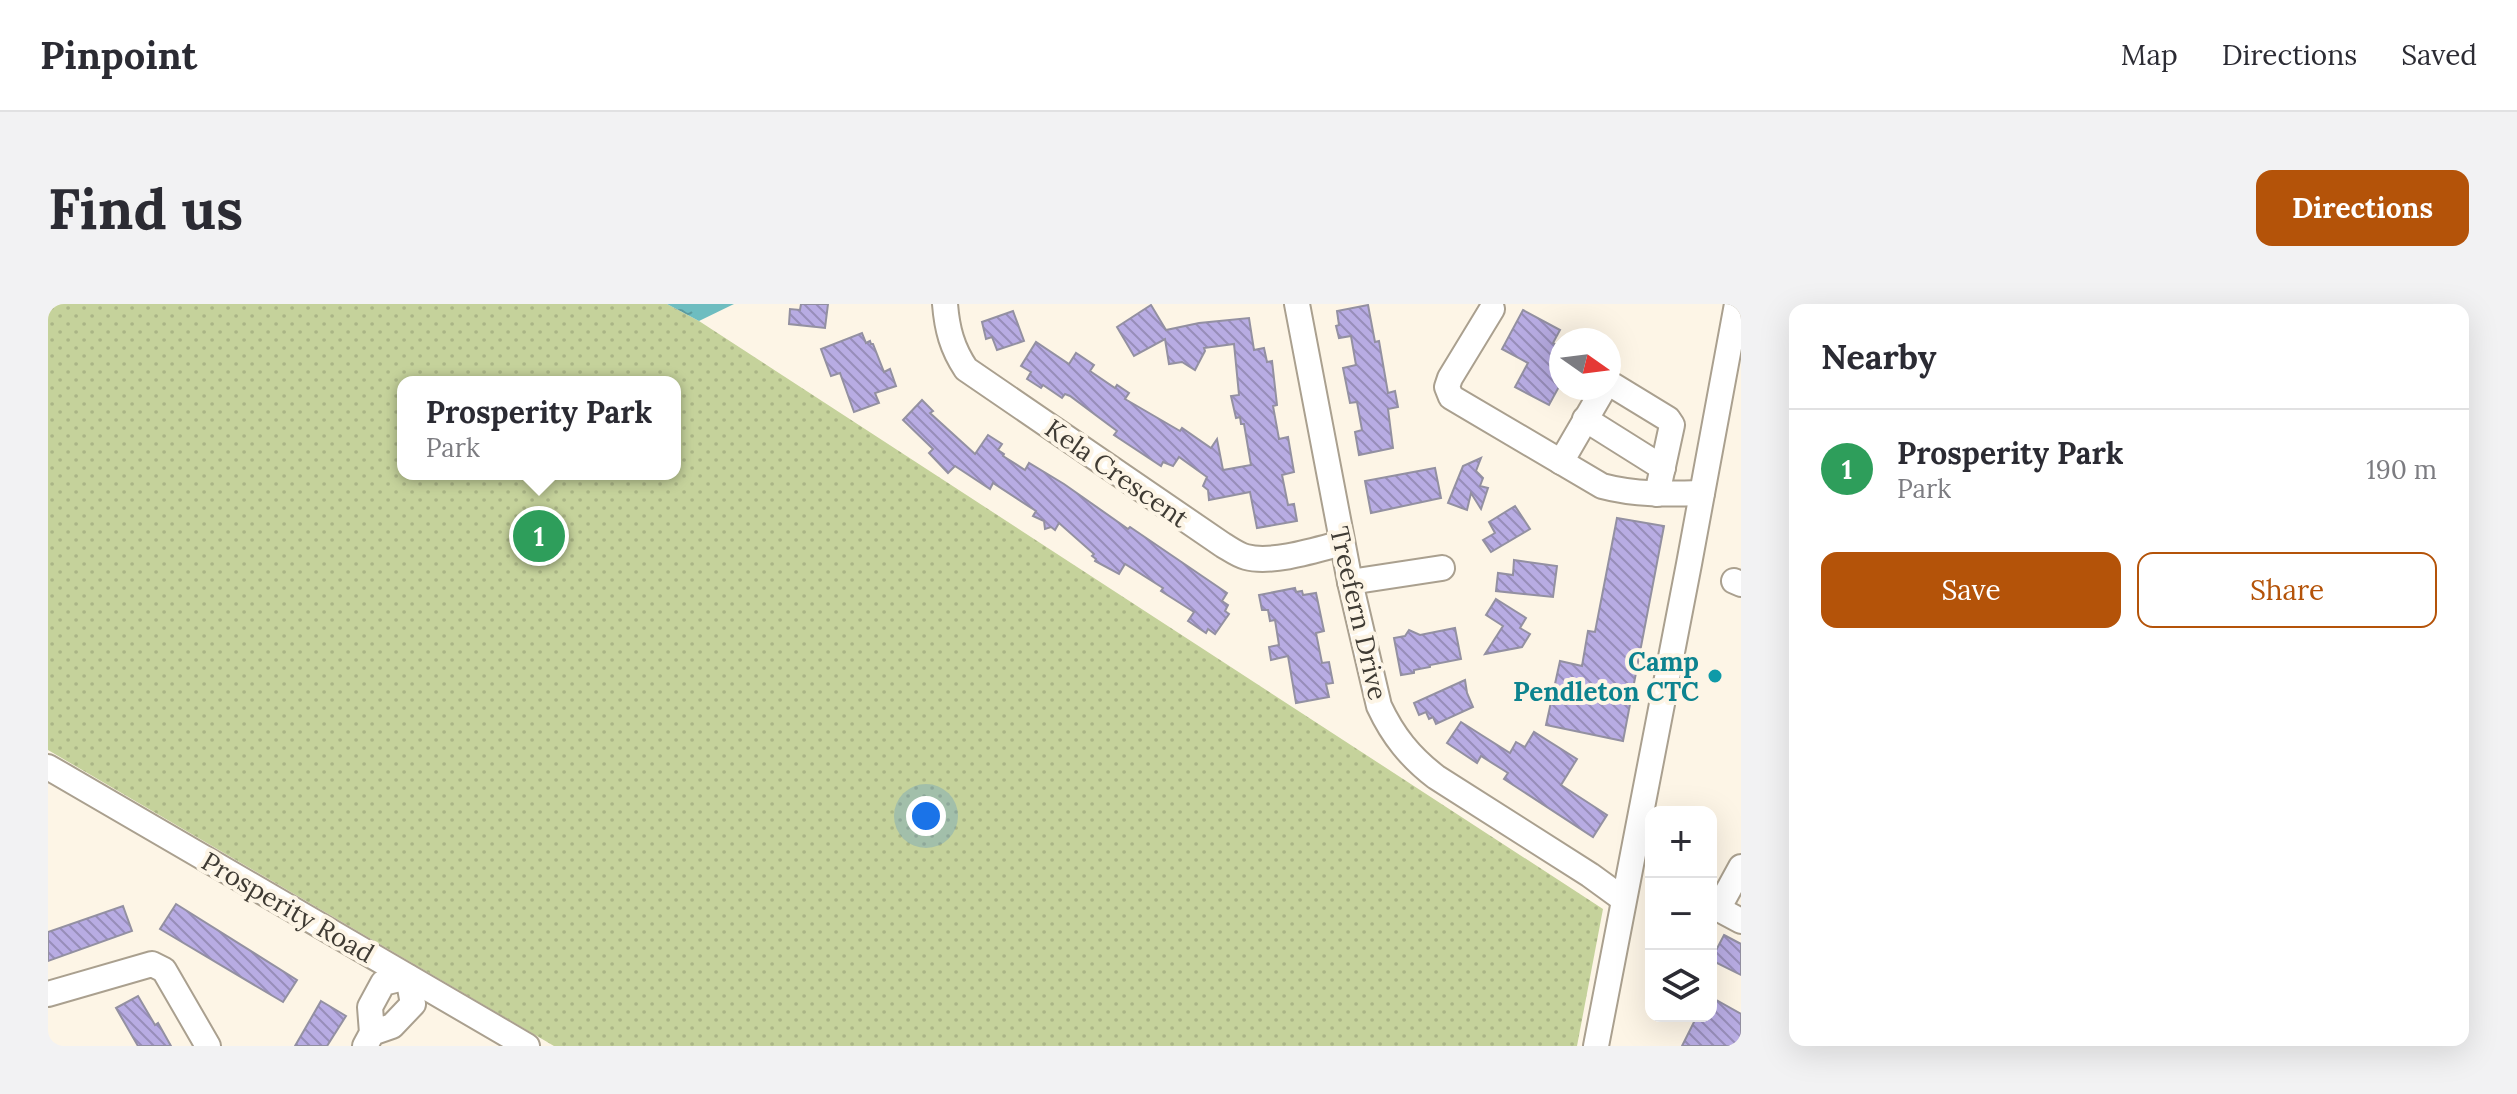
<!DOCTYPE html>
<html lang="en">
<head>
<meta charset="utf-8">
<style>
	:root { --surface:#fff; --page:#f2f2f3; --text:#2b2b33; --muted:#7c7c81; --line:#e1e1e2; --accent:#b45309 }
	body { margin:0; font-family:Lora,serif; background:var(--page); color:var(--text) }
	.controls { position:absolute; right:24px; bottom:24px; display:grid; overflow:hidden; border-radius:16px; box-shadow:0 8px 32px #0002 }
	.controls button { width:72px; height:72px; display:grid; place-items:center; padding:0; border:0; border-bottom:2px solid var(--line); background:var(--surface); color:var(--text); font:40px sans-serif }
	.compass { position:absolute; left:1501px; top:24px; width:72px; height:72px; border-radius:50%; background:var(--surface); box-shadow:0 8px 32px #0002; rotate:104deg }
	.you { position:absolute; left:878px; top:512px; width:28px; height:28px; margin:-20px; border:6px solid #fff; border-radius:50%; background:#1a73e8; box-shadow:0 0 0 12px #1a73e833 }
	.badge { display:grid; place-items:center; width:52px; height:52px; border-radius:50%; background:var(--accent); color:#fff; font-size:26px; font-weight:700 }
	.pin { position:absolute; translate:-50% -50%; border:4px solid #fff; box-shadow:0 2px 8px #0006 }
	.popup { position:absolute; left:349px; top:72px; width:284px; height:104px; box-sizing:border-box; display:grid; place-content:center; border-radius:16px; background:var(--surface); filter:drop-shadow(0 2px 6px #0005); font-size:26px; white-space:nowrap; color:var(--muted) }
	.popup b { font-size:30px; color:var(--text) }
	.popup::after { content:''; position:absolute; left:50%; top:100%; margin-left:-16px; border:16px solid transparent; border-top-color:var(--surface) }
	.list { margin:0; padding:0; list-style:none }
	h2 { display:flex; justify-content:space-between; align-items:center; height:104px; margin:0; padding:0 32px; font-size:34px }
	h2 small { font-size:26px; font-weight:400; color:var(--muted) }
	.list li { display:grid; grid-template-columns:52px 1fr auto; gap:24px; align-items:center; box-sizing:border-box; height:120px; padding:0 32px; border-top:2px solid var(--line) }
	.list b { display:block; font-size:30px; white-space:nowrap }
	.list p { margin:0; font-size:26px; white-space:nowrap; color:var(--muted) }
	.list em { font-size:26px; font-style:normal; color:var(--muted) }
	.actions { display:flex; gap:16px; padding:24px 32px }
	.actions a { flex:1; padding:18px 0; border:2px solid var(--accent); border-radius:16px; text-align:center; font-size:28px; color:var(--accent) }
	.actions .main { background:var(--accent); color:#fff }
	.icon { flex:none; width:44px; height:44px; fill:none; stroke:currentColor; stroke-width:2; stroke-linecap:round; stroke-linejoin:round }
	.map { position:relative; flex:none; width:1693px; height:742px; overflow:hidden; border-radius:16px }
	header { display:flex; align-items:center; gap:48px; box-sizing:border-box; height:112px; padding:0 40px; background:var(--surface); border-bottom:2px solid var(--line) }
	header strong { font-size:38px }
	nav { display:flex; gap:44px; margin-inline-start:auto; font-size:28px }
	.intro { display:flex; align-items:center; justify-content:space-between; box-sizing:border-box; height:192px; padding:0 48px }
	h1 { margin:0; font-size:56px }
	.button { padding:20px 36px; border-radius:16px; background:var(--accent); color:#fff; font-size:28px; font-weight:700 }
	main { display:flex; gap:48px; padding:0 48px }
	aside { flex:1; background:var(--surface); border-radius:16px; box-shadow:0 8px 32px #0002 }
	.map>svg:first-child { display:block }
	.park { fill:url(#park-dots); fill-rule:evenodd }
	.water { fill:url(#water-ripples) }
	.building { fill:url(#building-back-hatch); stroke:#9390a1; stroke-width:2 }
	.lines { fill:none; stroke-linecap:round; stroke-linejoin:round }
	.minor-casing { stroke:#aaa08f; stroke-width:28 }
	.minor { stroke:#fff; stroke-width:24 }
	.culture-dot { fill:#0f9aa8; stroke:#fdf5e6; stroke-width:3 }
	.labels { text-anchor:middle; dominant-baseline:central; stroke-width:8; stroke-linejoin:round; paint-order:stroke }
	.street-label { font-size:26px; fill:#3f3b34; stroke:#fdf5e6 }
	.culture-label { font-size:26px; font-weight:bold; fill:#0d838f; stroke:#fdf5e6; text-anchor:end }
</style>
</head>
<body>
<header>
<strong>Pinpoint</strong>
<nav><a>Map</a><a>Directions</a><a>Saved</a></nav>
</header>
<div class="intro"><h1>Find us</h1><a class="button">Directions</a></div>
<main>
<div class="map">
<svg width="1693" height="742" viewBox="0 0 1693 742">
	<defs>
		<pattern id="park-dots" width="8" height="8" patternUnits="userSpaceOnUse" patternTransform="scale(2)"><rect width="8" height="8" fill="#c5d29b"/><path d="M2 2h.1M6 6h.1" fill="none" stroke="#aab586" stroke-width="1.8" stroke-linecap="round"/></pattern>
		<pattern id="water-ripples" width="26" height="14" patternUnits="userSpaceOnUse" patternTransform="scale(2)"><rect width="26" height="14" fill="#6ebdc0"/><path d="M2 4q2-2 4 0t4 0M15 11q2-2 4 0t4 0" fill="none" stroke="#5c9b9d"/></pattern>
		<pattern id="building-back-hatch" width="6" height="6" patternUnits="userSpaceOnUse" patternTransform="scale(2)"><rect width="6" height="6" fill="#b8ace3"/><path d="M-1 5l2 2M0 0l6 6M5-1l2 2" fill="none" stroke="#978db9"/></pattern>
	</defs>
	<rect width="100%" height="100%" fill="#fdf5e6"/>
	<!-- park -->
	<path class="park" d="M0 0H619L651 17 1555 605 1529 742H506L0 446ZM355 78H627V170H355Z"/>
	<!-- water -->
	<polygon class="water" points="619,0 686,0 651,17"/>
	<!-- building -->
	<g class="building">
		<polygon points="753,0 780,0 777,24 741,20 742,5 752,6"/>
		<polygon points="1103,1 1118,26 1151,19 1201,14 1206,46 1216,44 1219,58 1224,57 1229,101 1225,102 1231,135 1240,133 1246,168 1234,171 1240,201 1246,200 1249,217 1209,224 1202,188 1161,196 1160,186 1155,182 1159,173 1131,153 1125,162 1115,158 1113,162 1066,131 1069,127 1022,92 1017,90 1014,94 995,81 993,84 979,75 983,68 973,62 988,38 1021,60 1028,49 1046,61 1042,67 1067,84 1069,81 1081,89 1077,95 1132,127 1134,124 1163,144 1169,135 1175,166 1203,161 1196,120 1193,120 1192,113 1188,114 1183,92 1191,91 1186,40 1156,44 1157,47 1147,66 1134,58 1121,60 1117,35 1086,52 1069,23"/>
		<polygon points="1320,1 1327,38 1331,37 1340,89 1347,87 1350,103 1340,105 1345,144 1311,151 1307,128 1314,126 1309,98 1302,99 1295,64 1308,61 1303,32 1291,34 1288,22 1291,21 1289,7"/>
		<polygon points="1475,6 1512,26 1505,39 1513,43 1513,79 1501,101 1467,83 1480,59 1454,45"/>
		<polygon points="965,7 976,37 949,46 944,33 938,35 934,18"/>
		<polygon points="814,29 818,39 822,37 823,40 825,40 836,68 842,65 848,82 827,89 831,99 806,108 792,69 783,72 773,45"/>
		<polygon points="874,96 885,107 882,109 927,150 940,131 954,140 950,146 956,150 955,152 977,166 981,159 1016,180 1080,225 1082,223 1179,289 1174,297 1180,301 1177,307 1181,310 1167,330 1160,325 1158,329 1140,317 1146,308 1113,287 1115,284 1077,260 1071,270 1047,257 1048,255 1044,252 1046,250 1011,219 1007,226 1003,223 997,225 996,217 985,212 988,207 945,179 942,185 907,162 900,169 881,149 885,145 855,116"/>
		<polygon points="1433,154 1428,167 1435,174 1432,182 1440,184 1433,205 1423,189 1419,206 1400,199 1415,162"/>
		<polygon points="1387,164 1393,194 1323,209 1317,177"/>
		<polygon points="1467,202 1482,225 1443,248 1435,236 1447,229 1441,218"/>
		<polygon points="1569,214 1616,222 1575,437 1498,421 1512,357 1534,362 1540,327 1547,328"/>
		<polygon points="1466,256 1509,262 1505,293 1448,287 1450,269 1465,271"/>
		<polygon points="1247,284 1248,288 1254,287 1255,291 1268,289 1276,327 1268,329 1274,359 1281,358 1285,379 1278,380 1281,393 1248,399 1240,352 1223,356 1221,343 1231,341 1227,316 1222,317 1220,306 1214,306 1211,291"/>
		<polygon points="1448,295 1478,314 1472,324 1482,330 1474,343 1437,350 1455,322 1438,311"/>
		<polygon points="1407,324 1413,355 1382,361 1382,363 1366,366 1366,369 1353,371 1346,334 1357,332 1361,326 1372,331"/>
		<polygon points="1417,376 1419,389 1425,403 1388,420 1385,413 1381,415 1378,408 1371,411 1366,399"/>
		<polygon points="1413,418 1462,449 1468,438 1477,443 1486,428 1529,455 1513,481 1559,511 1545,533 1456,475 1460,469 1433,452 1429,459 1399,439"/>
		<polygon points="128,600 249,676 235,698 112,625"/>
		<polygon points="75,602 84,627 0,657 0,628"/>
		<polygon points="1676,631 1693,640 1693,671 1663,656"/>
		<polygon points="90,692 107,721 110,719 123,742 90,742 68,704"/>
		<polygon points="1663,693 1693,710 1693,742 1634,742 1649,712 1663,712"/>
		<polygon points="273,697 298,712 279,742 247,742"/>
	</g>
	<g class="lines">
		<defs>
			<g id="minor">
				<path d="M897 0C899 25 904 44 918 65L1175 241C1182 245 1190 251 1198 253 1224 260 1268 246 1294 239"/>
				<path d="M1249 0 1302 278 1331 402C1345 432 1362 453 1388 473L1542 571 1575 595"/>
				<path d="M1444 5 1402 74 1399 83 1403 93 1554 182C1587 191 1621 190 1654 189"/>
				<polyline points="1561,79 1620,115 1624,121 1609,190"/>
				<polyline points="1537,115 1615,164"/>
				<polyline points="1513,158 1556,84"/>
				<polyline points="1686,277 1693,280"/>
				<polyline points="1302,278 1394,264"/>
				<polyline points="0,463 479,742"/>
				<polyline points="1663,601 1693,617"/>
				<polyline points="1670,605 1693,563"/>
				<polyline points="0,690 104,660 116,666 160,742"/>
				<polyline points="317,742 324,729 322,703 335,679 360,673 365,700 344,722 324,729"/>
				<polyline points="1548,742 1641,260 1689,0"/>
			</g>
		</defs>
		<!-- minor casing -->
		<use href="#minor" class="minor-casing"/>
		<!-- minor -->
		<use href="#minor" class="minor"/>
	</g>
	<!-- markers -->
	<circle class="culture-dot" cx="1667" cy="372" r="8"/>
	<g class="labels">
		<!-- street labels -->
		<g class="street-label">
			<text transform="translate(1069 169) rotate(35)">Kela Crescent</text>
			<text transform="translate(1311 309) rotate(77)">Treefern Drive</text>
			<text transform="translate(240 603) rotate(30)">Prosperity Road</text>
		</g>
		<!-- culture labels -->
		<g class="culture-label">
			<text x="1651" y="357">Camp<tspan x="1651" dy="30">Pendleton CTC</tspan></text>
		</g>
	</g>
</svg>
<div class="controls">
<button>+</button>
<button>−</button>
<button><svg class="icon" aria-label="layers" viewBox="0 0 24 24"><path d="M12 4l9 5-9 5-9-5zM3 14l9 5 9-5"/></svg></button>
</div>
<svg class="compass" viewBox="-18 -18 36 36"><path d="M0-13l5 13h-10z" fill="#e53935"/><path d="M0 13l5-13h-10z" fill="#7c7c81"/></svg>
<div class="you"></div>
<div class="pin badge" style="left:491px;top:232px;background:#2e9e5b">1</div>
<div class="popup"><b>Prosperity Park</b>Park</div>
</div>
<aside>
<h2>Nearby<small></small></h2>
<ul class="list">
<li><span class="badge" style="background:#2e9e5b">1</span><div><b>Prosperity Park</b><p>Park</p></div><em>190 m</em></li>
</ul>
<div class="actions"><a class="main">Save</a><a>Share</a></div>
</aside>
</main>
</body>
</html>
